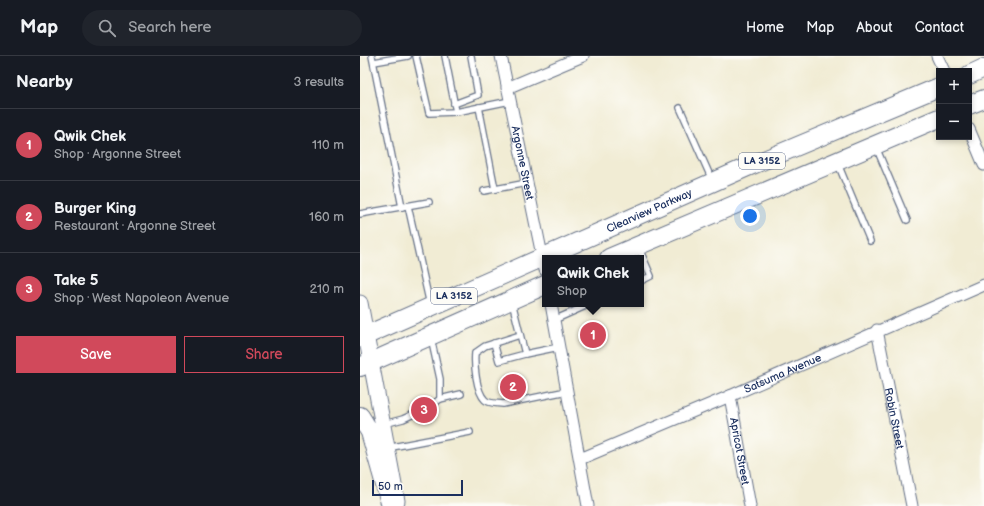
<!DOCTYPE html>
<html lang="en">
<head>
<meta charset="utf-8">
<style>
	:root { --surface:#171b24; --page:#20242c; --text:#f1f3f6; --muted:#9ea1a6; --line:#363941; --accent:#d1495b }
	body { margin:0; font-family:"Balsamiq Sans",sans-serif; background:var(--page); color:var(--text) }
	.controls { position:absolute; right:12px; top:12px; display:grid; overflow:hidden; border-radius:0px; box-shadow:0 2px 6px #0003 }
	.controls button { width:36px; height:36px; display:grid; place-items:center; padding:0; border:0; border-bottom:1px solid var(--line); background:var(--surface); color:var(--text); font:20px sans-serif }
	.scale { position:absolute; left:12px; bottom:10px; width:91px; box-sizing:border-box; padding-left:4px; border:2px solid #1b2f5e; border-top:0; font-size:11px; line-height:14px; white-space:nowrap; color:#1b2f5e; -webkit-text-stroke:3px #fdfcf7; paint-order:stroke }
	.you { position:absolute; left:390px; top:160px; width:14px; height:14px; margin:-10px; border:3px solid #fff; border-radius:50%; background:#1a73e8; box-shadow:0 0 0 6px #1a73e833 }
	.badge { display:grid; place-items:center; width:26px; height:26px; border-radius:50%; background:var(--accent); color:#fff; font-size:13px; font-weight:700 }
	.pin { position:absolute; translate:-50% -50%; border:2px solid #fff; box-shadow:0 1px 4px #0006 }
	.popup { position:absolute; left:182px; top:199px; width:102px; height:52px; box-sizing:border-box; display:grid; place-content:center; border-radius:0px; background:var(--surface); filter:drop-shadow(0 1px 3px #0005); font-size:13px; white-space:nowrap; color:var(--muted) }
	.popup b { font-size:15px; color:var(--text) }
	.popup::after { content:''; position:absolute; left:50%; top:100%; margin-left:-8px; border:8px solid transparent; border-top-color:var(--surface) }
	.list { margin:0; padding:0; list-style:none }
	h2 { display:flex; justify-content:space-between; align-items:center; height:52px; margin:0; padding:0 16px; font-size:17px }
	h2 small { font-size:13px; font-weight:400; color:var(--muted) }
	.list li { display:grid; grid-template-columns:26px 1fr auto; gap:12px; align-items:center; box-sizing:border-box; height:72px; padding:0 16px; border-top:1px solid var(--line) }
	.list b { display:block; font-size:15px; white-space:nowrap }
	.list p { margin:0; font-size:13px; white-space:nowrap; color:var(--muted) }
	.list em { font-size:13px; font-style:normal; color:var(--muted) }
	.actions { display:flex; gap:8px; padding:12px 16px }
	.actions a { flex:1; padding:9px 0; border:1px solid var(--accent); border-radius:0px; text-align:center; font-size:14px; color:var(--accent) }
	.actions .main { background:var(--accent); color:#fff }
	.icon { flex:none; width:22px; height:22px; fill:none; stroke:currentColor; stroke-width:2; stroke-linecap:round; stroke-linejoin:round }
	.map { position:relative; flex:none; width:624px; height:450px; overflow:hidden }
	header { display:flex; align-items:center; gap:24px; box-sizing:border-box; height:56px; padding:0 20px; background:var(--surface); border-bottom:1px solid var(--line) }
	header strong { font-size:19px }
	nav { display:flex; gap:22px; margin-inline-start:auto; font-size:14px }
	.search { width:280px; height:36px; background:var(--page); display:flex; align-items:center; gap:10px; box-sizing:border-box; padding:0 14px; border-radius:22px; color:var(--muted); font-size:15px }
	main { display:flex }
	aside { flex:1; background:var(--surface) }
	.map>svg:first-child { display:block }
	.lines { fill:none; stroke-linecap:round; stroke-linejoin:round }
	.service-casing { stroke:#667187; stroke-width:8 }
	.minor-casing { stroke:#667187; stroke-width:13 }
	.secondary-casing { stroke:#667187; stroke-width:17 }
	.trunk-casing { stroke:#667187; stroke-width:20 }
	.service { stroke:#fff; stroke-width:5.5 }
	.minor { stroke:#fff; stroke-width:11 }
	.secondary { stroke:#fff; stroke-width:15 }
	.trunk { stroke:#fff; stroke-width:18 }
	.labels { text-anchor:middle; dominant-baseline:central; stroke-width:3.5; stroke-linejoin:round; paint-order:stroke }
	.shield { fill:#fdfcf7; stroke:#5f6c8c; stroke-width:1 }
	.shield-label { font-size:10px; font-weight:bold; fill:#1b2f5e }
	.street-label { font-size:11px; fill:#1b2f5e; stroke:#fdfcf7 }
</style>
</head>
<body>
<header>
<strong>Map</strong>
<div class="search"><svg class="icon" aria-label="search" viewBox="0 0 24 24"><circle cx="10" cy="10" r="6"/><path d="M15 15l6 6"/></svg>Search here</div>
<nav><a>Home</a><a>Map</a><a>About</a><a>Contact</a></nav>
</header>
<main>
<aside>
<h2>Nearby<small>3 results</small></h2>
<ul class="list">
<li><span class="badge">1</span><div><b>Qwik Chek</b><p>Shop · Argonne Street</p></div><em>110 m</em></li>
<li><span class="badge">2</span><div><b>Burger King</b><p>Restaurant · Argonne Street</p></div><em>160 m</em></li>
<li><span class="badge">3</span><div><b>Take 5</b><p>Shop · West Napoleon Avenue</p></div><em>210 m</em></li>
</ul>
<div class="actions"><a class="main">Save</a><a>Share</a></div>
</aside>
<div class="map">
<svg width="624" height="450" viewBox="0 0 624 450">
	<rect width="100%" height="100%" fill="#fdfcf7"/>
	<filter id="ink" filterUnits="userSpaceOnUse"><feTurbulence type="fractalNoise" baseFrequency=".025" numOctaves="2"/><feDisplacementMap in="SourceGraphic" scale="8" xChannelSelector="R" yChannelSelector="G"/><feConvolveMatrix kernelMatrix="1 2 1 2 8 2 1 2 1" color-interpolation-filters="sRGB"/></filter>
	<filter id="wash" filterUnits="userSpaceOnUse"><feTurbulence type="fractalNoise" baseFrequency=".012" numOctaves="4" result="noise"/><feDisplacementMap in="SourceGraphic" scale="16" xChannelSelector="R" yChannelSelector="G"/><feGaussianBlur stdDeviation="0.9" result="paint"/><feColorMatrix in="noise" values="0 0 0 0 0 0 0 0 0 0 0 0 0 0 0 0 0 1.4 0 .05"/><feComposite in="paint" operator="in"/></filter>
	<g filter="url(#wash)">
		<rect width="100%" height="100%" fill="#f1ecd4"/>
	</g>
	<g filter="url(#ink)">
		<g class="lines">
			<defs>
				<g id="service">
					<polyline points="12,0 42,151"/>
					<polyline points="56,0 69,57 96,56"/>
					<polyline points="85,0 96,56 150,45"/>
					<polyline points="14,6 48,0"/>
					<polyline points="94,48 118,39 111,0"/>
					<polyline points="119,51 135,133"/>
					<polyline points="320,52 352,124"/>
					<polyline points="516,91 547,164"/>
					<polyline points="478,108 510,185"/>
					<polyline points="124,135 167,127"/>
					<polyline points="48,150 70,249"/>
					<polyline points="0,158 69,146"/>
					<polyline points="279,192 291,220 281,225"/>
					<polyline points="152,246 165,298 199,291"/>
					<polyline points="194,264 230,248"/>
					<path d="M160 279 125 290 115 297C114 309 116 335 125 344 129 348 137 347 143 348L207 335"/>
					<polyline points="134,287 139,305 165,298"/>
					<polyline points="80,343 101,338"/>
					<polyline points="71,350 80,343 80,323 71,282"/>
					<polyline points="24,368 43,363 56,357"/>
					<polyline points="27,392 110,376"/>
				</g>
				<g id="minor">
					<path id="s1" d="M141 0 185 214"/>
					<polyline points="577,0 584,15"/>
					<polyline points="147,32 223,0"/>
					<polyline points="609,73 624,109"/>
					<polyline points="191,248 228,450"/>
					<path id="s2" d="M517 274 552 450"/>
					<path id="s3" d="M370 340 390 450"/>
					<path id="s4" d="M220 403 370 340 624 229"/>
				</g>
				<polyline id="secondary" points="0,247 37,445"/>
				<g id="trunk">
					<polyline points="609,19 624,12"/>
					<polyline points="609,49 624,43"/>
					<polyline points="249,202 579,62"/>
					<path id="s5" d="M0 282 385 112 579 31"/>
					<polyline points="0,311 185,229"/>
					<polyline points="0,360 10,376 31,450"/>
				</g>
			</defs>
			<!-- service casing -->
			<use href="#service" class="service-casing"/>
			<!-- minor casing -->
			<use href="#minor" class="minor-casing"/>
			<!-- secondary casing -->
			<use href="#secondary" class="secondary-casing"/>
			<!-- trunk casing -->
			<use href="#trunk" class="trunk-casing"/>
			<!-- service -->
			<use href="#service" class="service"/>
			<!-- minor -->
			<use href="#minor" class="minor"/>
			<!-- secondary -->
			<use href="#secondary" class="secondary"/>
			<!-- trunk -->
			<use href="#trunk" class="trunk"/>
		</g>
	</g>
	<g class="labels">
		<!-- shield labels -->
		<g class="shield">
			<rect x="379" y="97" width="46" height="16" rx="3"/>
			<rect x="71" y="232" width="46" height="16" rx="3"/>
		</g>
		<g class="shield-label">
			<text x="402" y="105">LA 3152</text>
			<text x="94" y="240">LA 3152</text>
		</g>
		<!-- street labels -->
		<g class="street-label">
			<text stroke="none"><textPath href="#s1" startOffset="109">Argonne Street</textPath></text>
			<text stroke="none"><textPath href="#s5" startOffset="316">Clearview Parkway</textPath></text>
			<text stroke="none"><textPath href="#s4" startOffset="220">Satsuma Avenue</textPath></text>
			<text stroke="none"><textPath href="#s2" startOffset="90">Robin Street</textPath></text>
			<text stroke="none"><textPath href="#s3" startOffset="56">Apricot Street</textPath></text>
		</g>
	</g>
</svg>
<div class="controls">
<button>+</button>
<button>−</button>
</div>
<div class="scale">50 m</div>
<div class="you"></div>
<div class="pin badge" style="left:233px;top:279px">1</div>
<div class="popup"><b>Qwik Chek</b>Shop</div>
<div class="pin badge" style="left:153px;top:331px">2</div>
<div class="pin badge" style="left:64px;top:354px">3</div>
</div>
</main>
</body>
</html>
